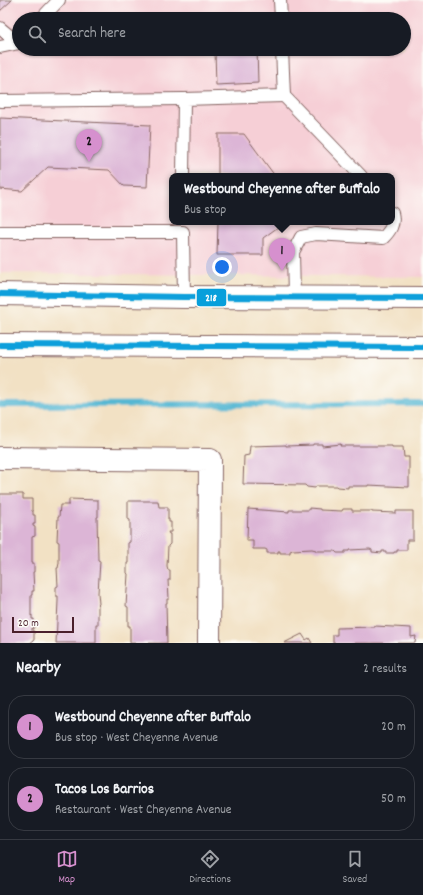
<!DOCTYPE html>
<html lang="en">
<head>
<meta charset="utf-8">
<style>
	:root { --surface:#171b24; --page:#20242c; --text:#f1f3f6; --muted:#9ea1a6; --line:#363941; --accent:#d690ce }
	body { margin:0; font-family:Dekko,sans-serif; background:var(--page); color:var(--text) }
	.scale { position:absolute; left:12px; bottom:10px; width:62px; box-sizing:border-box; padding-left:4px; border:2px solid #4a1f2b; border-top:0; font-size:11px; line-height:14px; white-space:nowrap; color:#4a1f2b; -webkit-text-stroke:3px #fdfcf7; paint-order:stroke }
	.you { position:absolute; left:222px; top:267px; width:14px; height:14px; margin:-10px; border:3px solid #fff; border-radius:50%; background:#1a73e8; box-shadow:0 0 0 6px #1a73e833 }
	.badge { display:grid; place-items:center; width:26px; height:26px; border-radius:50%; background:var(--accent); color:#111; font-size:13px; font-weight:700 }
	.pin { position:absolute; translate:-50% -33px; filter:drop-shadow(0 1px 2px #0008) }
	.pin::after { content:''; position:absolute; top:21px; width:14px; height:12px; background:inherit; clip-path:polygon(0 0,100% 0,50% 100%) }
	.popup { position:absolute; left:169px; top:173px; width:226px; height:52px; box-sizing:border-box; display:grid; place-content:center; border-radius:8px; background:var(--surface); filter:drop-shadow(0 1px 3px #0005); font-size:13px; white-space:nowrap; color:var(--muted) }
	.popup b { font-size:15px; color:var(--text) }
	.popup::after { content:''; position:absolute; left:50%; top:100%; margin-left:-8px; border:8px solid transparent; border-top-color:var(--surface) }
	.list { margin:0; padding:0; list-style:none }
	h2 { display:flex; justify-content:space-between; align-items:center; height:52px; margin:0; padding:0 16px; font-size:17px }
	h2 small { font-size:13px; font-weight:400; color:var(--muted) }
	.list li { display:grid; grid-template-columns:26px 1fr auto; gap:12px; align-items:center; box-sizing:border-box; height:64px; margin:0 8px 8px; padding:0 8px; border:1px solid var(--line); border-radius:16px }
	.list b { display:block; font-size:15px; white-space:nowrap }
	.list p { margin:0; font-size:13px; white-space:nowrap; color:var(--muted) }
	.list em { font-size:13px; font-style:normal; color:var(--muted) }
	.icon { flex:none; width:22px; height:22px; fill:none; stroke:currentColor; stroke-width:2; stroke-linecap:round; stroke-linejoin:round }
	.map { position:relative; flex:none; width:423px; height:643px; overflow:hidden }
	.search { position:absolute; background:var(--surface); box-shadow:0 1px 3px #0004; left:12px; right:12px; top:12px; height:44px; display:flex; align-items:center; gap:10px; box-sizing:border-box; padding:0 14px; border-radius:22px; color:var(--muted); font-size:15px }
	.sheet { height:196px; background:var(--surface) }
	nav { display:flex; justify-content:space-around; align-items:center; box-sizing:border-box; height:56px; border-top:1px solid var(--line); background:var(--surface); font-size:11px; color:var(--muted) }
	nav a { display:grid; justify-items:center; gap:2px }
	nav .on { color:var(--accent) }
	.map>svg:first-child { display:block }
	.built { fill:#f6cfd6; fill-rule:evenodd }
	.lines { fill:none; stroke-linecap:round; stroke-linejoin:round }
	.stream { stroke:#55b7d3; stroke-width:6 }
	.building { fill:#dcb5d6 }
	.service-casing { stroke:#856361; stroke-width:14 }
	.minor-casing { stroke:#856361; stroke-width:24 }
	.primary-casing { stroke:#856361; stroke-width:24 }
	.service { stroke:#fff; stroke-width:12 }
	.minor { stroke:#fff; stroke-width:22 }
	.primary { stroke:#fff; stroke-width:22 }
	.bus-1-casing { stroke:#fdfcf7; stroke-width:9 }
	.bus-1 { stroke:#079fdb; stroke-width:6 }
	.line-badge { stroke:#fdfcf7; stroke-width:1.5 }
	.badge-label { font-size:11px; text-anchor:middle; font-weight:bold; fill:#fff }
</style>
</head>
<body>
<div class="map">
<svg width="423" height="643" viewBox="0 0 423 643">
	<rect width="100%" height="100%" fill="#fdfcf7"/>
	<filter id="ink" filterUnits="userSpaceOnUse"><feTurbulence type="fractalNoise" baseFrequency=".025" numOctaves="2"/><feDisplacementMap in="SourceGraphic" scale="8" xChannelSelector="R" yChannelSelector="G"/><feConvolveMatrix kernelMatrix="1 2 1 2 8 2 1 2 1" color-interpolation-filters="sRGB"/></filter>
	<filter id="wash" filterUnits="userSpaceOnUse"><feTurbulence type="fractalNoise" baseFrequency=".012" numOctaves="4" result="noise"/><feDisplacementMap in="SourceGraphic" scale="16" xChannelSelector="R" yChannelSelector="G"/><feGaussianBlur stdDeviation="0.9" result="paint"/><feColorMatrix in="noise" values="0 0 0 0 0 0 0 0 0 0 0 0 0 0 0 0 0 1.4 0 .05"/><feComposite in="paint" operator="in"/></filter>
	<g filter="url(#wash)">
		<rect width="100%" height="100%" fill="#f2e1c4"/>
		<!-- built -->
		<path class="built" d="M0 0H423V277L0 273ZM19 19H404V49H19ZM172 176H392V222H172Z"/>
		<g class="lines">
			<!-- stream -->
			<polyline class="stream" points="0,405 423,404"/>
		</g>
		<g id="blocks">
			<!-- building -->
			<g class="building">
				<polygon points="0,0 12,0 0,11"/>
				<polygon points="254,49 257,49 258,83 216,85 215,51"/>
				<polygon points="0,118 150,125 147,187 124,186 109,170 48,167 22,191 0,189"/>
				<polygon points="218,134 244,134 275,176 218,176"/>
				<polygon points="218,222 285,222 263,238 263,255 217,255"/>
				<polygon points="313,444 322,444 322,446 341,444 340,446 392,446 392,447 403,447 404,457 409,457 409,487 368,485 368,486 348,486 348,488 338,487 337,486 316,486 315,488 307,487 305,485 243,484 244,456 249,455 250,446 286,445 286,446 313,445"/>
				<polygon points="0,494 23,494 23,499 32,499 32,511 33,511 33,515 35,515 35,524 33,524 33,526 35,527 35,536 32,537 32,563 34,563 34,572 33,572 34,591 32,591 32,595 31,595 31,616 32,615 32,619 34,619 34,628 32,628 32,631 34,631 34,640 30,643 0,643"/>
				<polygon points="69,499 98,500 98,517 97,517 98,560 100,561 98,593 99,604 98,605 98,624 96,624 96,643 56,643 58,601 58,596 56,596 56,587 58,586 57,568 58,568 59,563 59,542 57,541 58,517 59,517 60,505 69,505"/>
				<polygon points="128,501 158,501 159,507 168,507 168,519 169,519 169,522 171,522 171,532 168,532 169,534 170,534 170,544 168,546 167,566 168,570 170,570 170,580 168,580 169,599 167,599 167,603 166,603 167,643 130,643 130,626 128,626 128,607 126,606 128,574 127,573 127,563 128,563 128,543 130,542 130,520 128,519"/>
				<polygon points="309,508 320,509 320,510 342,511 343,509 352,509 352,511 372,511 372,512 396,513 396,511 413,511 413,540 407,540 407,550 397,550 397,552 394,552 394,553 385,553 385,551 382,551 382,553 372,552 372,550 370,549 349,550 349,551 345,551 345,553 337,553 335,551 316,551 316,550 312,549 293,550 290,551 290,553 280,553 280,551 278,551 278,553 267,553 267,550 265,549 253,549 253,540 247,540 248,509 289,512 289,510 309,510"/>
				<polygon points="375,626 411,628 411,637 416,636 415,643 333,643 333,635 337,635 337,628 375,627"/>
				<polygon points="302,634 306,640 309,638 312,643 284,643"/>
			</g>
		</g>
	</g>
	<g filter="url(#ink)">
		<use href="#blocks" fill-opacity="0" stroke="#856361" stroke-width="1"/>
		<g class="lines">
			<defs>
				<g id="service">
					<polyline points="280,0 281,19"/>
					<polyline points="41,19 59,0"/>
					<polyline points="0,28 18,43 19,43"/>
					<polyline points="0,47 19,43"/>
					<polyline points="284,96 361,176"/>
					<polyline points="0,101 184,99"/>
					<polyline points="183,176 184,99 284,96 282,49"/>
					<polyline points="0,232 183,232 184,297"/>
					<path d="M294 297 293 252 301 237 316 234 383 238C390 231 395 224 392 213"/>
				</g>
				<polyline id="minor" points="0,458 210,460 209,643"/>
				<g id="primary">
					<polyline points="0,294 184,297 423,298"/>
					<polyline points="0,345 423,347"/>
				</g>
			</defs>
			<!-- service casing -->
			<use href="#service" class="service-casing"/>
			<!-- minor casing -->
			<use href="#minor" class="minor-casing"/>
			<!-- primary casing -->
			<use href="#primary" class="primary-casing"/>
			<!-- service -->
			<use href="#service" class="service"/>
			<!-- minor -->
			<use href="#minor" class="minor"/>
			<!-- primary -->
			<use href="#primary" class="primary"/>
			<defs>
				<g id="bus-1">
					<polyline points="0,294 184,297 423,298"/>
					<polyline points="0,345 423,347"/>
				</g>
			</defs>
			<!-- bus-1 casing -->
			<use href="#bus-1" class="bus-1-casing"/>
			<!-- bus-1 -->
			<use href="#bus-1" class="bus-1"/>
		</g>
	</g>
	<rect class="line-badge" x="196" y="288" width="31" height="19" rx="4" fill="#079fdb"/>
	<g class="badge-label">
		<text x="211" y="301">218</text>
	</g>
</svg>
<div class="scale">20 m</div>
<div class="you"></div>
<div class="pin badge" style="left:282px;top:271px">1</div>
<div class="popup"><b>Westbound Cheyenne after Buffalo</b>Bus stop</div>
<div class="pin badge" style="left:89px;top:162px">2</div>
<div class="search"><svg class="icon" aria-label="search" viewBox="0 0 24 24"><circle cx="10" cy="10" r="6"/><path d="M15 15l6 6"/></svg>Search here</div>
</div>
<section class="sheet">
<h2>Nearby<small>2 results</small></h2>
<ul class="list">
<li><span class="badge">1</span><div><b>Westbound Cheyenne after Buffalo</b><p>Bus stop · West Cheyenne Avenue</p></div><em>20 m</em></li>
<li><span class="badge">2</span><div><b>Tacos Los Barrios</b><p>Restaurant · West Cheyenne Avenue</p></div><em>50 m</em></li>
</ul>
</section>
<nav>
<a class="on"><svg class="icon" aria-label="map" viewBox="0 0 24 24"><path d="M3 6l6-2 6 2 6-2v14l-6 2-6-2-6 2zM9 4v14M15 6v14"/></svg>Map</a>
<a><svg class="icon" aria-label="directions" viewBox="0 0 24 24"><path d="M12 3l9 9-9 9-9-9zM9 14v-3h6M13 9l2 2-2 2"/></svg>Directions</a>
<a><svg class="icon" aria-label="saved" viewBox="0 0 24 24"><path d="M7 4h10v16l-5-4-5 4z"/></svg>Saved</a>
</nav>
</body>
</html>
